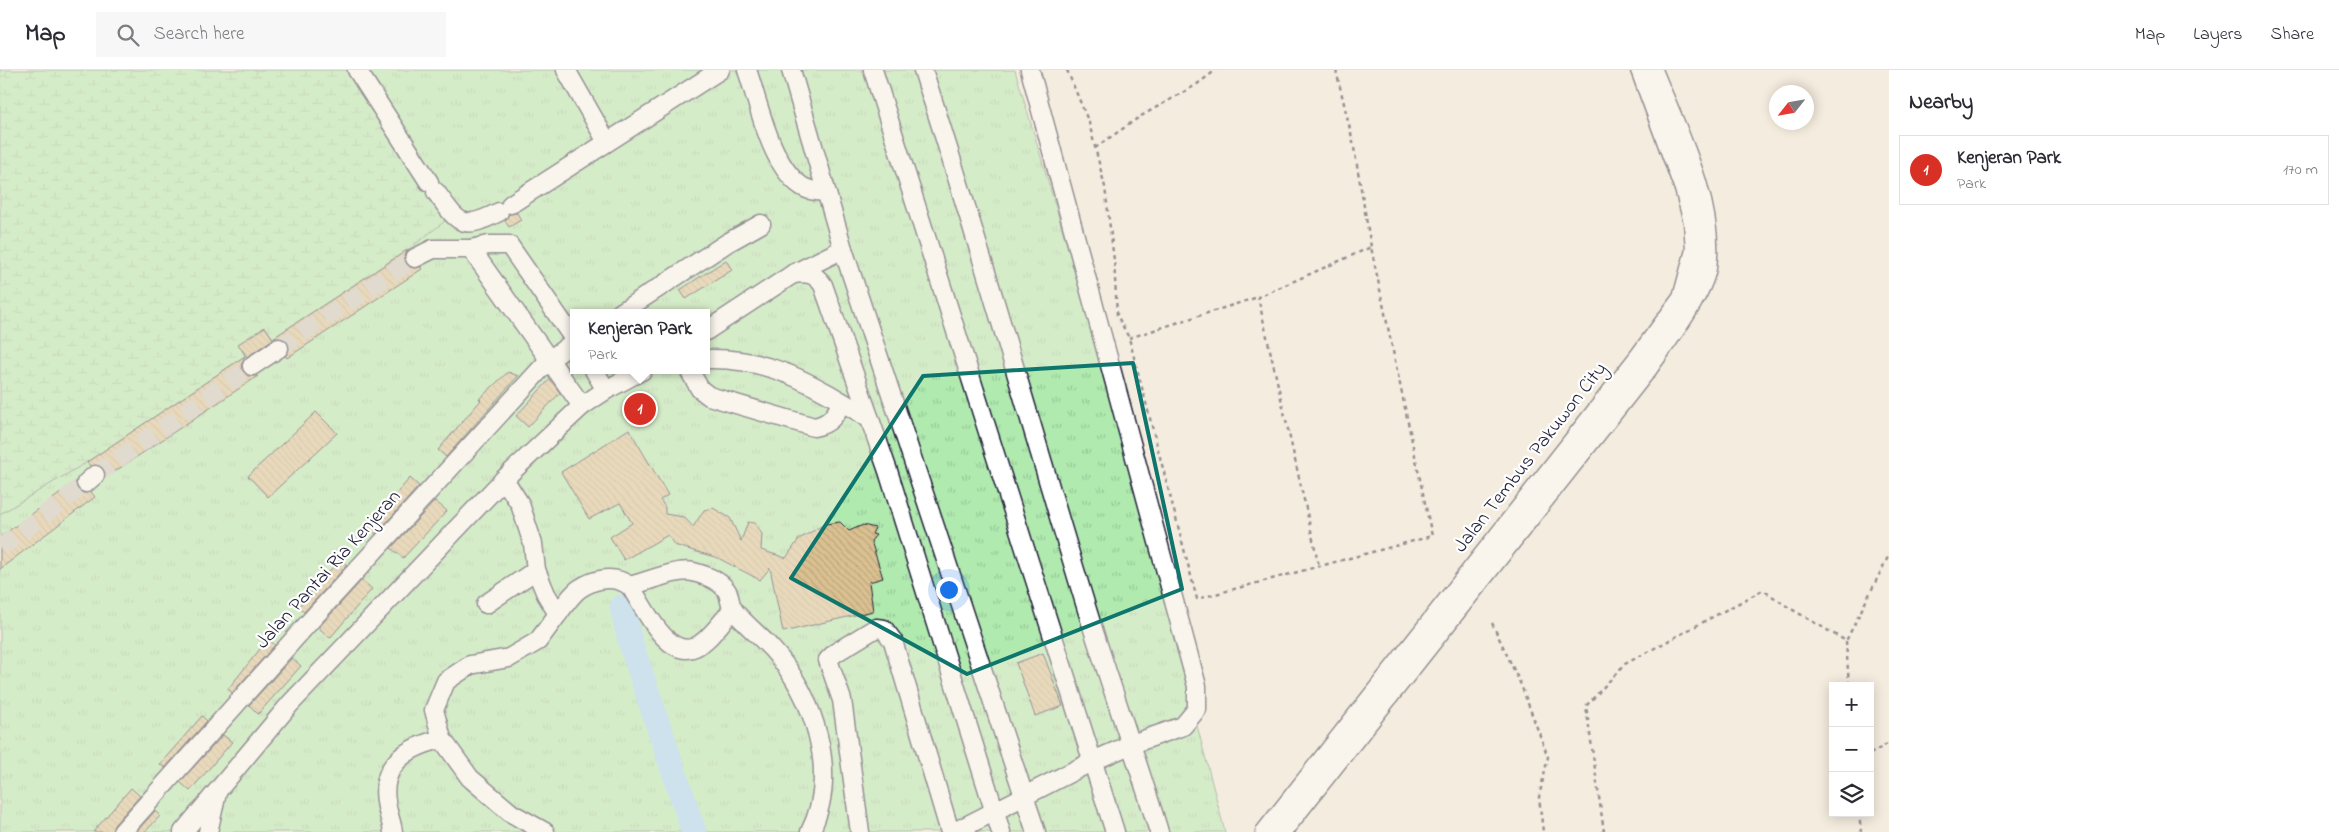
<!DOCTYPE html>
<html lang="en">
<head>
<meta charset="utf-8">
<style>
	:root { --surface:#fff; --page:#f7f7f7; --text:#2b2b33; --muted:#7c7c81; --line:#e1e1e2; --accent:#d93025 }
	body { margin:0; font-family:"Indie Flower",sans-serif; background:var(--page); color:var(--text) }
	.controls { position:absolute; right:15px; bottom:15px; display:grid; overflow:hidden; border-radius:0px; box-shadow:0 2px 12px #0003 }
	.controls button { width:45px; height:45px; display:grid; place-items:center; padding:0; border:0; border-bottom:1px solid var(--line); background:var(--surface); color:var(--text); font:25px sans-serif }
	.compass { position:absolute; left:1769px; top:15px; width:45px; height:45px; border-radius:50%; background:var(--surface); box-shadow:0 2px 12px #0003; rotate:239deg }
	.you { position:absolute; left:948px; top:519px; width:18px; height:18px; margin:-12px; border:4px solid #fff; border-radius:50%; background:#1a73e8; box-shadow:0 0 0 8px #1a73e833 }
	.badge { display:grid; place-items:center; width:32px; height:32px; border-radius:50%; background:var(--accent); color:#fff; font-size:16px; font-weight:700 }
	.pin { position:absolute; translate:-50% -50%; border:2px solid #fff; box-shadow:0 1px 5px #0006 }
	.popup { position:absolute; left:570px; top:239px; width:140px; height:65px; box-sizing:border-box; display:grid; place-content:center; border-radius:0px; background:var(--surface); filter:drop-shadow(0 1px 4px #0005); font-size:16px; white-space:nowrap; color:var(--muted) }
	.popup b { font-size:19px; color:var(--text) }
	.popup::after { content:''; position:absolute; left:50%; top:100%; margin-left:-10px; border:10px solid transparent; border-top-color:var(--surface) }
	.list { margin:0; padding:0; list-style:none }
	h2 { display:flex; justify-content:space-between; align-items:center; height:65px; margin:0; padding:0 20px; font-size:21px }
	h2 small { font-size:16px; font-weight:400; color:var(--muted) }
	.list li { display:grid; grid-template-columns:32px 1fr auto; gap:15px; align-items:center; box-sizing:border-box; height:70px; margin:0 10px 10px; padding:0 10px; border:1px solid var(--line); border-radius:0px }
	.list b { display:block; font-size:19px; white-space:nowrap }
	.list p { margin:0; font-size:16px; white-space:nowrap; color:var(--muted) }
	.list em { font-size:16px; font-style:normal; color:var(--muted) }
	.icon { flex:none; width:28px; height:28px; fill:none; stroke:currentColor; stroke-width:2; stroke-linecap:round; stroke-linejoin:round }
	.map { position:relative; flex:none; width:1889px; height:762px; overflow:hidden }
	header { display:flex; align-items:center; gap:30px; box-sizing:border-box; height:70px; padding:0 25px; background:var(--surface); border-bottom:1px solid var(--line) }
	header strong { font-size:24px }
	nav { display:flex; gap:28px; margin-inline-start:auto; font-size:18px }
	.search { width:350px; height:45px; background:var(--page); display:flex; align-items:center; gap:12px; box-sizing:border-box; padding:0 18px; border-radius:0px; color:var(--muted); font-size:19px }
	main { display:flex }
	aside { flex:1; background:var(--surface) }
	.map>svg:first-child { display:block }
	.grass { fill:url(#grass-tufts); stroke:#698675; fill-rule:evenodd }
	.wetland { fill:url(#wetland-marsh); stroke:#698675 }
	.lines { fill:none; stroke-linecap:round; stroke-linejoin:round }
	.river { stroke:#9ed6fd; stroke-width:25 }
	.building { fill:url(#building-back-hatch); stroke:#22223b }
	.minor-tunnel { stroke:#cac4bd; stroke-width:18; stroke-dasharray:18 9; stroke-linecap:butt }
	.minor-casing { stroke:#22223b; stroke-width:21 }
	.path { stroke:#22223b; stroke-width:2.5; stroke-dasharray:4 4; stroke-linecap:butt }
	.minor { stroke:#fff; stroke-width:18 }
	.marked { fill:none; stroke:#0f766e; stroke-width:4; stroke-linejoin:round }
	.labels { text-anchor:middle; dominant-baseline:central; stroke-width:4.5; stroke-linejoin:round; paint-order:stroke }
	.street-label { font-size:20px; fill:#22223b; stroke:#fff }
</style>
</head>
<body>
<header>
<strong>Map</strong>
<div class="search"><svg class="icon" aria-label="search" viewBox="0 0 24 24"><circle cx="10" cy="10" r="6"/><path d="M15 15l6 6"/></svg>Search here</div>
<nav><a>Map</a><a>Layers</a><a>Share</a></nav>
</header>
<main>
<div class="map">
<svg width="1889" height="762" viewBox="0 0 1889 762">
	<defs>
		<pattern id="grass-tufts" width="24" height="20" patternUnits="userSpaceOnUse" patternTransform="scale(1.25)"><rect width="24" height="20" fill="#b0eaaf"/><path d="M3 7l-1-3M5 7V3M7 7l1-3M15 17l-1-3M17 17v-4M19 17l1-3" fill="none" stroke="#97c897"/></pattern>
		<pattern id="wetland-marsh" width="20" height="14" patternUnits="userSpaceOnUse" patternTransform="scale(1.25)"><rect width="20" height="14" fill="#b0eaaf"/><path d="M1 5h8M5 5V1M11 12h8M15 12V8" fill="none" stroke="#97c897"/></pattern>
		<pattern id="building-back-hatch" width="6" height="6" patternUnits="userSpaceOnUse" patternTransform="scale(1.25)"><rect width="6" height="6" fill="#dbc191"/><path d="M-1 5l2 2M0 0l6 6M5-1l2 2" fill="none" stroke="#bca67e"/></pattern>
	</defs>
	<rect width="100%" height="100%" fill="#f4ecde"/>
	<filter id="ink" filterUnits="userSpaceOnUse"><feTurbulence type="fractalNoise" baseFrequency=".02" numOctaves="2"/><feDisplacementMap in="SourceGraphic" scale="10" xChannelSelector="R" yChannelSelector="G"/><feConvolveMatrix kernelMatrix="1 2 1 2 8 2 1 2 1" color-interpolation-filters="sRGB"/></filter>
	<g filter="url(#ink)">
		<!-- grass -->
		<path class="grass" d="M357 0H1015L1098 279 1225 762H0V444L87 392 245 286 238 274 265 257 273 268 409 179ZM574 243H706V300H574Z"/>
		<!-- wetland -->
		<polygon class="wetland" points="0,0 357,0 453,145 409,179 273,268 265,257 239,275 245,286 87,392 0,444"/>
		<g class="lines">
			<!-- river -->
			<polyline class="river" points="622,537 630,571 694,762"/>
		</g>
		<!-- building -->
		<g class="building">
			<polygon points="517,143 521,150 509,157 505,151 509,144"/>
			<polygon points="409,179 404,187 406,193 410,197 421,197 422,199 287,288 285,286 290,278 288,273 283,268 273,268"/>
			<polygon points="726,190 732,200 686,229 680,220"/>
			<polygon points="265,257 273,269 247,287 238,274"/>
			<polygon points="245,286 241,296 243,301 248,306 258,306 105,408 103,398 98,395 90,396 87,392"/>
			<polygon points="508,302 518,306 446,387 438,380 481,330 479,329"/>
			<polygon points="550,309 560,323 528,357 516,346"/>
			<polygon points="316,342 337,363 268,427 248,406"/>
			<polygon points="629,359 668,425 660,430 665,437 665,444 684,447 693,457 704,440 713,438 730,448 741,471 748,452 755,453 762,464 761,480 786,488 799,469 825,454 840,452 849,461 863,455 875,458 872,464 876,465 871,471 883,508 869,512 873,541 783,562 770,498 760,510 718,488 674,475 668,465 624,490 610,467 632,453 620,433 589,449 561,402"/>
			<polygon points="410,408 419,416 376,464 367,457"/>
			<polygon points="76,412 78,420 83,423 91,422 95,427 0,499 0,467"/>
			<polygon points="435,431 447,441 403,488 391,478"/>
			<polygon points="340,489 347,495 304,542 298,537"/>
			<polygon points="362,510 372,519 330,568 320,559 320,556"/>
			<polygon points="268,569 275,575 232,623 228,619"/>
			<polygon points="1043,583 1063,636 1035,646 1016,593"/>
			<polygon points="292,588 301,596 258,644 249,635"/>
			<polygon points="202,646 207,651 165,698 160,694"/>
			<polygon points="223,665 232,672 190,721 180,712"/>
			<polygon points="131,718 140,726 114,755 112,762 93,762"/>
			<polygon points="155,741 160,746 145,762 136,762"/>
		</g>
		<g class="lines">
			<!-- minor-tunnel -->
			<g class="minor-tunnel">
				<polyline points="279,278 415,188"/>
				<polyline points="95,405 252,296"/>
				<polyline points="0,478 86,413"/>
			</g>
			<defs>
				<g id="minor">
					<polyline points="357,0 429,112"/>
					<polyline points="566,0 607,72"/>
					<path d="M747 0C759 34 770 93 800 115 807 121 817 121 826 122"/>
					<polyline points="791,0 843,179 1036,762"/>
					<polyline points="873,0 1115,762"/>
					<path d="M923 0C983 184 1035 371 1092 556 1114 625 1138 693 1159 762"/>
					<path d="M436 122C459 154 462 161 499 142"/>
					<polyline points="511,134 720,0"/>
					<polyline points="471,179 582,336"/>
					<polyline points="415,188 433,179 471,179 489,175 509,175 574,269"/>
					<path d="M793 204C806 202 815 203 823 215L888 401 1001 762"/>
					<polyline points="620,243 727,173 761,154"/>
					<polyline points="706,261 793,204 843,179"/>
					<path d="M706 289C772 287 816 316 870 349"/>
					<polyline points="252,296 279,278"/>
					<polyline points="594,300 606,320"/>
					<path d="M689 300 700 319 709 326 814 357C830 354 835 346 842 332"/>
					<polyline points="86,413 95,405"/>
					<path d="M630 516C643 535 667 590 695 577 709 571 722 551 733 539"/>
					<polyline points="486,534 536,500"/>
					<path d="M558 544C564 536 571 525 579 519 596 508 614 505 630 516 646 512 678 498 693 502 705 505 722 511 728 523 730 529 730 536 734 541 746 555 760 566 772 579 814 626 840 703 810 762"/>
					<polyline points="442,669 470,708 511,743 545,762"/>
					<polyline points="122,762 312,549 549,290 574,272"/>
					<polyline points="183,762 290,634 504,409 582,336 606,320 643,300"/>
					<polyline points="208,762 217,723"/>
					<path d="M393 762C392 752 387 742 386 731 380 693 410 676 442 669L434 640 446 611 470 595 509 588 538 571 558 544 546 524 536 500 533 474 520 434 504 409"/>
					<polyline points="860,762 842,630 828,590 835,583 876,558 884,559 893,571 950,762"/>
					<polyline points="954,762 1093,691 1132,674 1183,656 1197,639 1197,616 1030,0"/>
					<polyline points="1265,762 1637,289 1682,228 1695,180 1693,152 1684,119 1640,0"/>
					<path d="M1282 762 1647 300C1664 275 1702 227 1707 198 1716 134 1676 58 1653 0"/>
				</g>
			</defs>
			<!-- minor casing -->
			<use href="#minor" class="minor-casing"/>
			<!-- path -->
			<g class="path">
				<polyline points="1067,0 1089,53 1105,117 1114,190 1117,245 1129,268 1197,529 1432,466 1371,177 1258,227 1319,496"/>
				<polyline points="1336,0 1353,72 1371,177"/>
				<polyline points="1095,78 1141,46 1196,15 1216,0"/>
				<polyline points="1129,268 1258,227"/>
				<polyline points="1492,553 1521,615 1548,687 1539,727 1543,762"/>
				<polyline points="1846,571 1849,616"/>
				<polyline points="1870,684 1889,673"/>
				<polyline points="1859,743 1861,762"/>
				<polyline points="1604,762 1586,636 1625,594 1763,520 1788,537 1846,571 1889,485"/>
			</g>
			<!-- minor -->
			<use href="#minor" class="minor"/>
		</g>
	</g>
	<!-- marked area -->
	<path d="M0 0H1889V762H0ZM1133 293 1182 519 967 604 791 508 923 306Z" fill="#f4ecde" fill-opacity=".55" fill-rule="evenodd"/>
	<path class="marked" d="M1133 293 1182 519 967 604 791 508 923 306Z"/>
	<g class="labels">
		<!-- street labels -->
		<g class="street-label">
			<text transform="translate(1531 388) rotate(-52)">Jalan Tembus Pakuwon City</text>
			<text transform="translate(329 500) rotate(-48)">Jalan Pantai Ria Kenjeran</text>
		</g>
	</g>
</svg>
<div class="controls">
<button>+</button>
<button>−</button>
<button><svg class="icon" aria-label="layers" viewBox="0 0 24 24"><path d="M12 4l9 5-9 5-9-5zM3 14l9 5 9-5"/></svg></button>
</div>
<svg class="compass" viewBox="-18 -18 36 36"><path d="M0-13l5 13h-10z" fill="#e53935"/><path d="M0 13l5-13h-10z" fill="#7c7c81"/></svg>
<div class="you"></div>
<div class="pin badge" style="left:640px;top:339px">1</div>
<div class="popup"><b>Kenjeran Park</b>Park</div>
</div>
<aside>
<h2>Nearby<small></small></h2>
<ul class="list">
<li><span class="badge">1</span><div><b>Kenjeran Park</b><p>Park</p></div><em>170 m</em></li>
</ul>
</aside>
</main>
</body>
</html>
